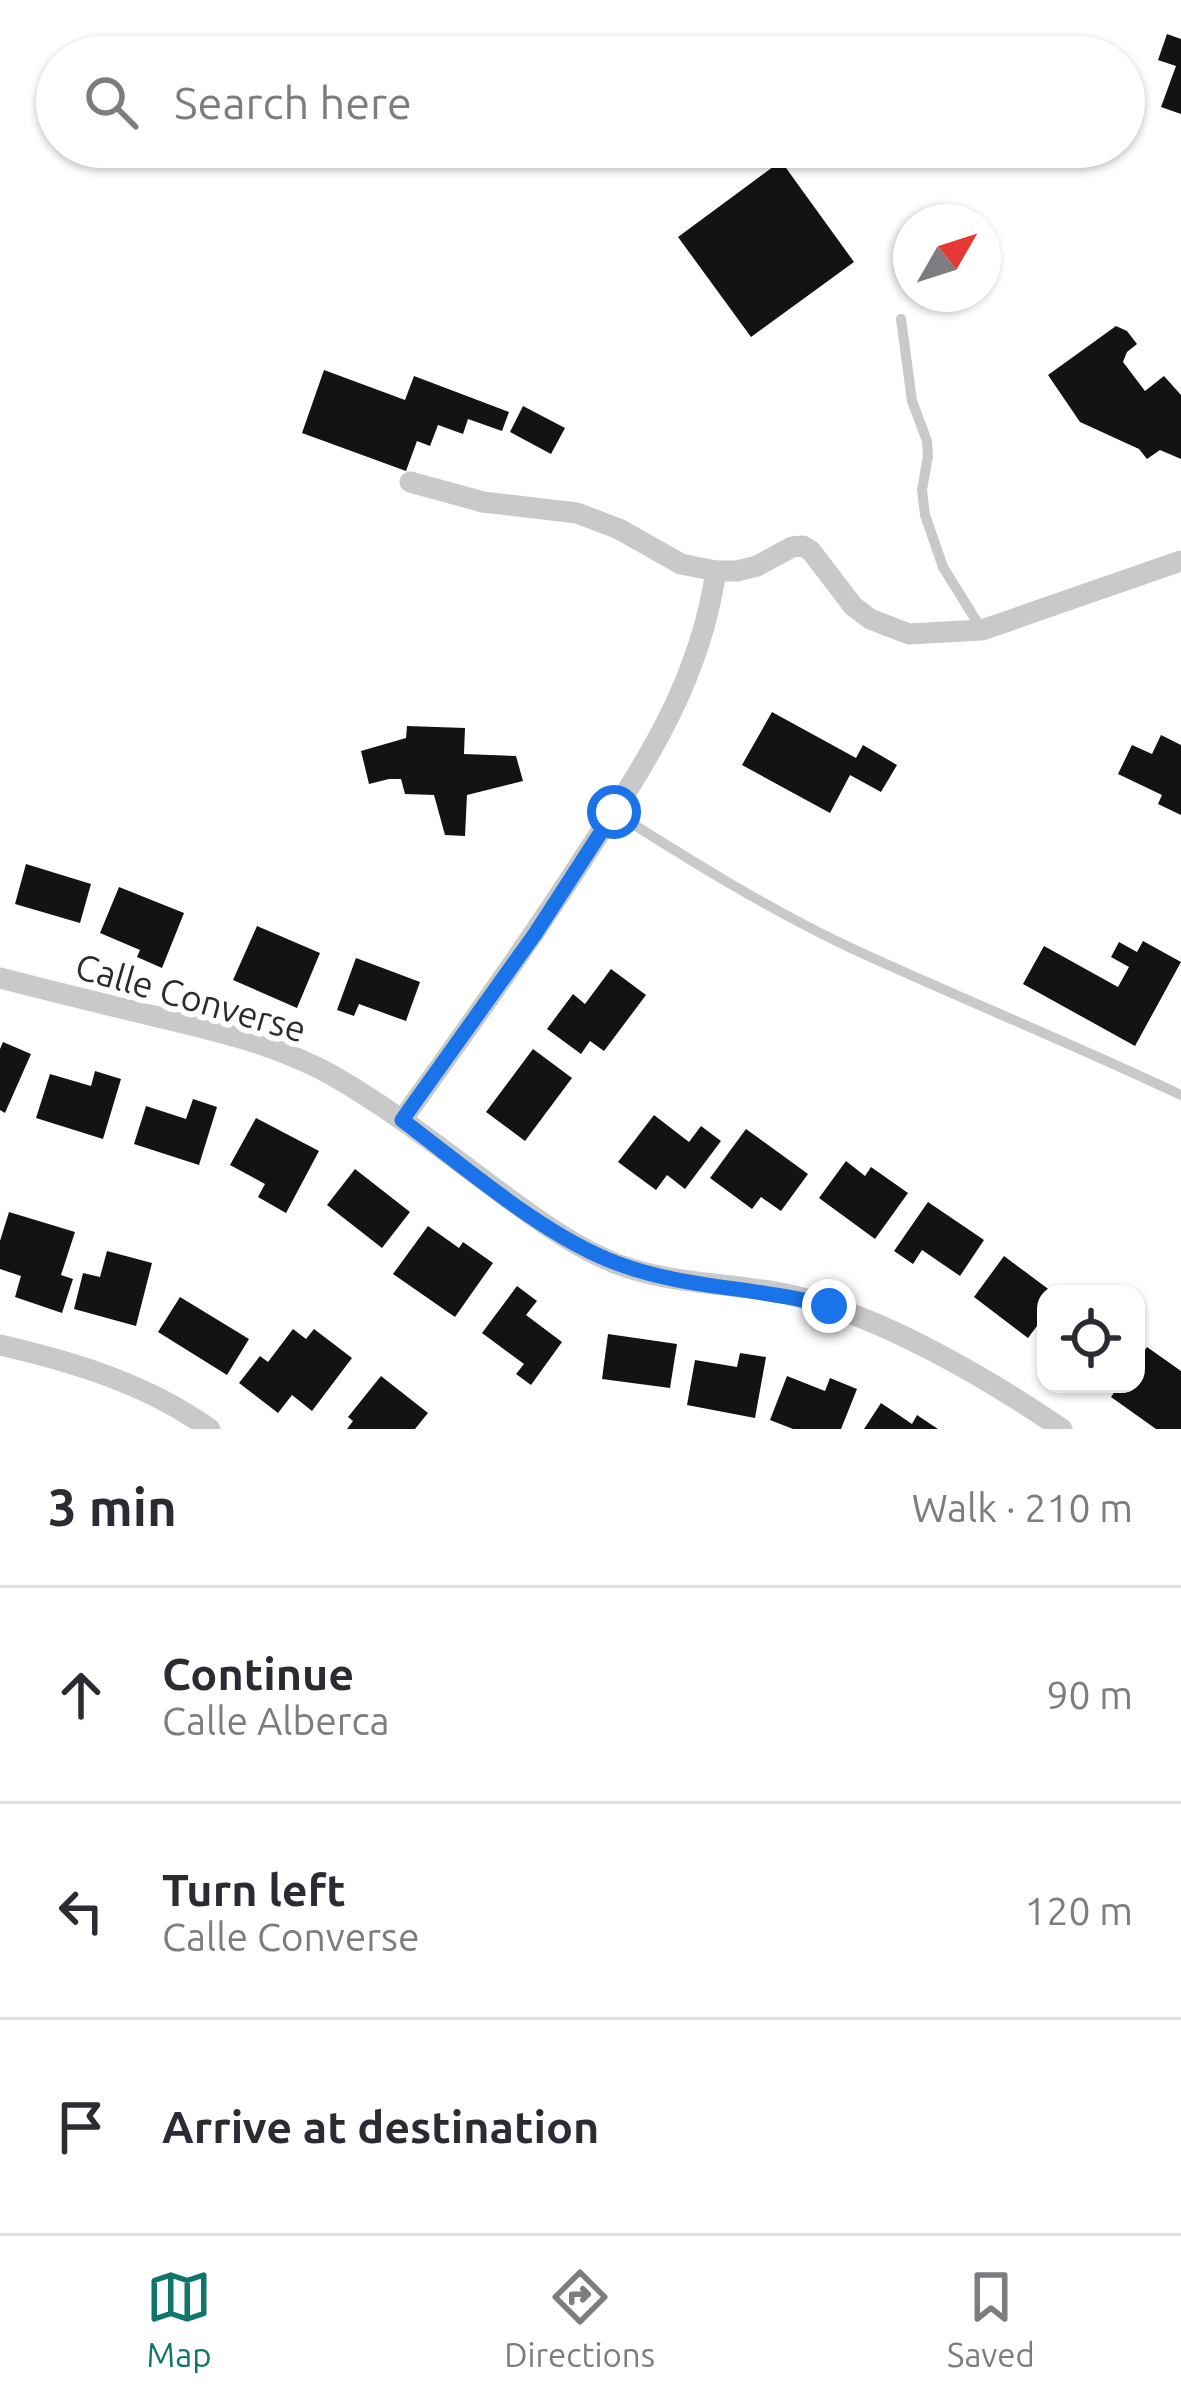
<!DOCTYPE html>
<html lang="en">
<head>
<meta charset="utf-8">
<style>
	:root { --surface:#fff; --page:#f2f2f3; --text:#2b2b33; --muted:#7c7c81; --line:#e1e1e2; --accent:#0f766e }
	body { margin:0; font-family:Ubuntu,sans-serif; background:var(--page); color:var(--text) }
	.controls { position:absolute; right:36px; bottom:36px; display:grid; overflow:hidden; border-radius:24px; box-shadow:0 3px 9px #0004 }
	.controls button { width:108px; height:108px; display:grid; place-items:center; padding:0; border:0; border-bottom:3px solid var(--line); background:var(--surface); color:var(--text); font:60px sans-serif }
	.compass { position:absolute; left:893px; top:204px; width:108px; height:108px; border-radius:50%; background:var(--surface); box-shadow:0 3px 9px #0004; rotate:51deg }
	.stop { position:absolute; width:36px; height:36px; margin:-27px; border:9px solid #1a73e8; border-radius:50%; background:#fff }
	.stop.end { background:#1a73e8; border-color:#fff; box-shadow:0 3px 12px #0008 }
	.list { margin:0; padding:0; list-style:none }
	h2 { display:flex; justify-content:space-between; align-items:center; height:156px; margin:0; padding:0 48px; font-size:51px }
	h2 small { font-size:39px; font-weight:400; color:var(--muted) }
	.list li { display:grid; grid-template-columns:78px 1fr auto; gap:36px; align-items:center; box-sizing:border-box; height:216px; padding:0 48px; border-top:3px solid var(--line) }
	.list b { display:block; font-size:45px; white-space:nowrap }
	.list p { margin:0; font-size:39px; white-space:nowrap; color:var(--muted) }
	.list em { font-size:39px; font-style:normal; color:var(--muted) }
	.icon { flex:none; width:66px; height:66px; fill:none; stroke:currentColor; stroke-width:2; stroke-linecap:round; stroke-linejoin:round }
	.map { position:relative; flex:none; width:1181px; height:1429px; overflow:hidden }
	.search { position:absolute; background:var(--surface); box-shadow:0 3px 9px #0004; left:36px; right:36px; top:36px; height:132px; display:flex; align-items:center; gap:30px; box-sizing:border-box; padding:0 42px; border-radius:66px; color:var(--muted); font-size:45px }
	.sheet { height:804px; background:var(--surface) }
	nav { display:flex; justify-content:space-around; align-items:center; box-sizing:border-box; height:168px; border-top:3px solid var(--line); background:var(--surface); font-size:33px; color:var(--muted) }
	nav a { display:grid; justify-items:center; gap:6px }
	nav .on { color:var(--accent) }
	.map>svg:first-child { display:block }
	.building { fill:#131313 }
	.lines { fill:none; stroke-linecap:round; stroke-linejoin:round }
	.service { stroke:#c9c9c9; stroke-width:10 }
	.minor { stroke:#c9c9c9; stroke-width:21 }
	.route { stroke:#1a73e8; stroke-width:15 }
	.labels { text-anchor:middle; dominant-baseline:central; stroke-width:12; stroke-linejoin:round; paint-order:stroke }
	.street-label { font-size:36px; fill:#2c2c2c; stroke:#fff }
</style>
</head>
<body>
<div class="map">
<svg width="1181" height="1429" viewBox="0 0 1181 1429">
	<rect width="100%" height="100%" fill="#fff"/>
	<!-- building -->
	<g class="building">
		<polygon points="1167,34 1181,39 1181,114 1161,107 1176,66 1158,60"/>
		<polygon points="781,161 854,262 751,337 678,237"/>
		<polygon points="1116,326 1127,331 1137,344 1127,352 1123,362 1145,391 1164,376 1181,395 1181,459 1160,450 1147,459 1139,449 1080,422 1048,375"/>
		<polygon points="324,370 405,400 414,376 509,412 502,431 468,419 463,434 438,425 430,446 417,441 406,471 302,433"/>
		<polygon points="523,406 565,428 551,454 510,432"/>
		<polygon points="772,712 856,758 863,745 897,765 881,792 850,775 830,813 742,765"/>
		<polygon points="407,726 465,728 464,754 516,756 523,781 467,795 465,836 445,835 434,795 405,794 401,779 389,779 369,784 361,751 406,738"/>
		<polygon points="1161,735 1181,745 1181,815 1158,804 1162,795 1118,774 1132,745 1152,754"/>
		<polygon points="26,864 91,884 80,923 15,904"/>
		<polygon points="119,887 184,913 162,968 137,957 140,950 100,933"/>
		<polygon points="257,926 320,953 297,1008 233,980"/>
		<polygon points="1143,941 1181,962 1135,1046 1023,984 1044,946 1118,987 1129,967 1111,957 1119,942 1137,952"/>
		<polygon points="356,958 420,982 406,1021 359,1004 354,1016 337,1010"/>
		<polygon points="611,969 646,995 604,1051 590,1041 581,1054 547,1029 573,994 585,1004"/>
		<polygon points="3,1042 31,1054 5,1113 0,1110 0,1049"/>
		<polygon points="533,1049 572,1078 525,1141 486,1112"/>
		<polygon points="95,1071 121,1079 103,1139 36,1118 50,1074 91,1086"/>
		<polygon points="193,1099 217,1107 199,1165 134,1144 146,1106 186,1119"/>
		<polygon points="654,1115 689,1142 701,1126 721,1141 685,1189 667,1175 656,1190 618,1162"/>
		<polygon points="256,1118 319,1151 286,1213 258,1197 265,1184 230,1165"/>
		<polygon points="746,1129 808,1174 781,1211 761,1197 752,1209 710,1178"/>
		<polygon points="846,1161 865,1176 871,1167 908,1193 875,1239 819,1198"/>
		<polygon points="355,1169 410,1212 382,1248 327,1205"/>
		<polygon points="928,1202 984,1240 960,1276 922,1250 913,1264 894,1251"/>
		<polygon points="9,1212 75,1232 61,1275 73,1279 62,1313 15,1297 21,1276 0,1269 0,1241"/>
		<polygon points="428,1226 459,1248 463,1242 493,1263 455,1317 393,1274"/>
		<polygon points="107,1251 152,1263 136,1326 74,1309 83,1273 100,1277"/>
		<polygon points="1004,1256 1055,1294 1046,1294 1046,1314 1028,1338 974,1297"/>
		<polygon points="517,1286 537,1301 526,1315 562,1342 531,1385 516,1374 524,1364 482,1333"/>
		<polygon points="180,1297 249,1339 227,1375 158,1332"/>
		<polygon points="293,1329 306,1339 314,1329 352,1358 312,1411 292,1395 278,1413 239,1383 260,1356 268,1362"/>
		<polygon points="608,1334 677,1344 670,1388 602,1379"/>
		<polygon points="1147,1347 1181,1371 1181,1429 1156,1429 1111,1397 1120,1384 1136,1384 1136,1362"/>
		<polygon points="740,1353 766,1357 755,1418 687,1405 695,1360 737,1367"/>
		<polygon points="381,1376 428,1413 415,1429 347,1429 353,1421 348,1417"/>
		<polygon points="787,1376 825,1391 830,1378 857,1389 841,1429 793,1429 770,1420"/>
		<polygon points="881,1403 912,1424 917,1415 938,1429 864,1429"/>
	</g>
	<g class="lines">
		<!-- service -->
		<g class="service">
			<polyline points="901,319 912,401 927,441 928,456 922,490 925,515 943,567 982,630"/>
			<path d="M614 812C691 861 770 910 853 949 962 999 1073 1044 1181 1095"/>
		</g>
		<!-- minor -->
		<g class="minor">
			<polyline points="410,482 483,502 577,513 619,529 681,564 716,571 737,571 757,566 792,547 803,546 811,551 853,606 870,619 909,634 982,630 1181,561"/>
			<path d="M0 978C50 991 99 1003 150 1015 210 1029 275 1044 330 1074 390 1108 446 1152 501 1193 538 1220 574 1247 617 1264 675 1286 736 1282 795 1296 883 1317 987 1378 1062 1429"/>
			<path d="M402 1120C463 1035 524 950 581 862 643 767 699 686 716 571"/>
			<path d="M0 1345C74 1362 147 1384 210 1429"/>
		</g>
	</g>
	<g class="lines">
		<!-- route -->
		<path class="route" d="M614 812 535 934 402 1120C466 1168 545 1237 619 1264 686 1289 760 1287 829 1306"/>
	</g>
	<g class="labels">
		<!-- street labels -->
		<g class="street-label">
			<text transform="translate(191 997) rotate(16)">Calle Converse</text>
		</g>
	</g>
</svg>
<div class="controls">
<button><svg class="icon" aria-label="locate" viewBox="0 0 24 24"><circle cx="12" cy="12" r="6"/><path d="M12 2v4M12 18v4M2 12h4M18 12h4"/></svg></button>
</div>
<svg class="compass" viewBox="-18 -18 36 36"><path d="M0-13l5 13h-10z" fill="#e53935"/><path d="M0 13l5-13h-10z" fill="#7c7c81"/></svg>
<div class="stop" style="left:614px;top:812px"></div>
<div class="stop end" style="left:829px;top:1306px"></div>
<div class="search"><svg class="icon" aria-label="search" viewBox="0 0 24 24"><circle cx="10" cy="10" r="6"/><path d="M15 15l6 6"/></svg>Search here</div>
</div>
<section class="sheet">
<h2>3 min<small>Walk · 210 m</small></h2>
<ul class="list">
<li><svg class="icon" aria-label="ahead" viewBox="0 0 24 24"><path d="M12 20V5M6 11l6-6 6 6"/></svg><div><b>Continue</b><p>Calle Alberca</p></div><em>90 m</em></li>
<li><svg class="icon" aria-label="left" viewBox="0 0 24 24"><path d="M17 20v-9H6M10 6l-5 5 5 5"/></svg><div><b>Turn left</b><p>Calle Converse</p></div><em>120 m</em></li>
<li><svg class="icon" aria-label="arrive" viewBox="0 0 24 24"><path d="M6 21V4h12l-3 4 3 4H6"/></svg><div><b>Arrive at destination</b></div></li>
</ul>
</section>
<nav>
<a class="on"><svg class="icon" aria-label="map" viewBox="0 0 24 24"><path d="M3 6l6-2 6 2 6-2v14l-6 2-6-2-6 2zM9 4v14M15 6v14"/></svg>Map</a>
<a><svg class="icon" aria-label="directions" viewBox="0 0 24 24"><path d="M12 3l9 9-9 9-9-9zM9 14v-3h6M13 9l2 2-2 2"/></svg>Directions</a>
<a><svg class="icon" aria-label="saved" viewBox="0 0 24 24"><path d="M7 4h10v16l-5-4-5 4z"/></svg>Saved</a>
</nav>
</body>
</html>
